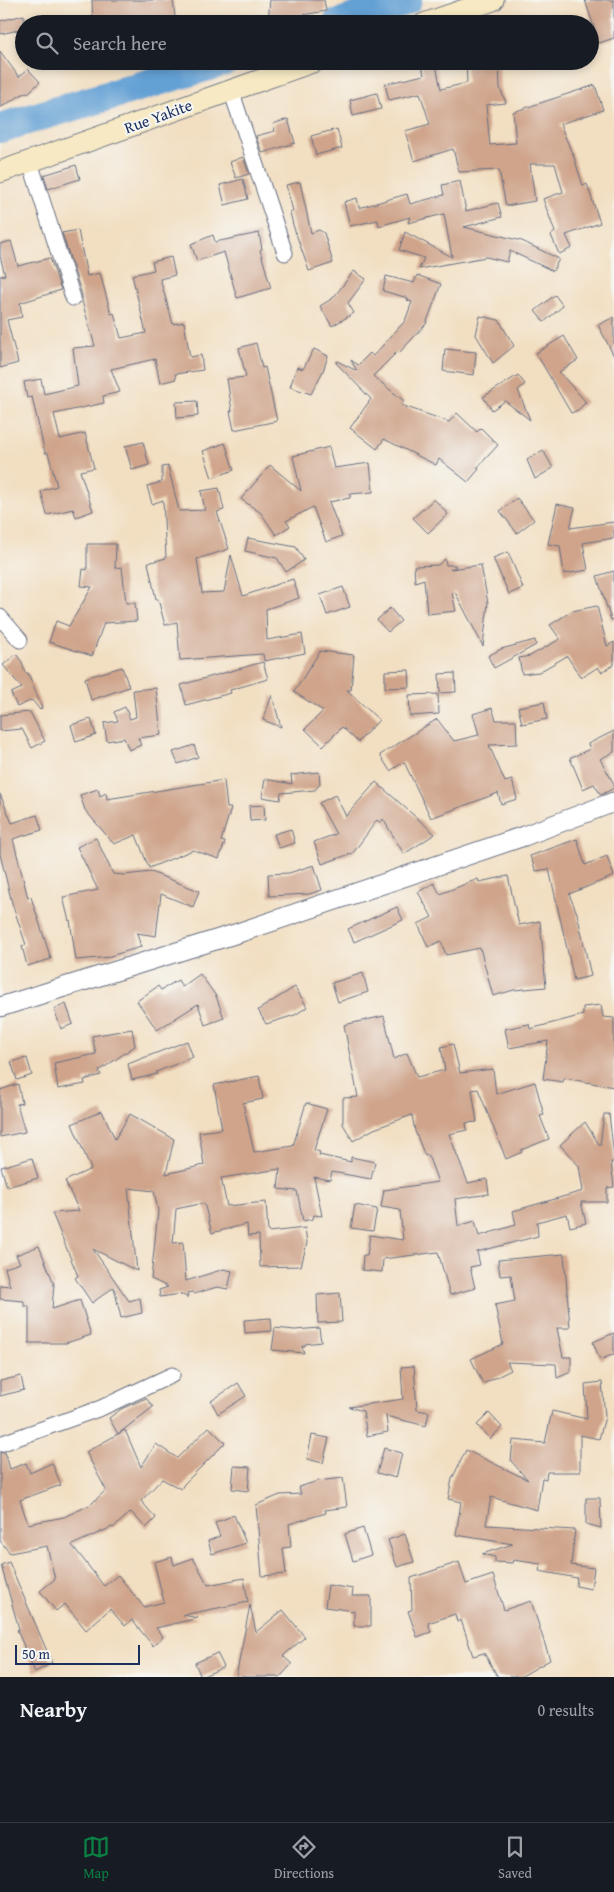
<!DOCTYPE html>
<html lang="en">
<head>
<meta charset="utf-8">
<style>
	:root { --surface:#171b24; --page:#242831; --text:#f1f3f6; --muted:#9ea1a6; --line:#363941; --accent:#0b8043 }
	body { margin:0; font-family:"Gentium Book Plus",serif; background:var(--page); color:var(--text) }
	.scale { position:absolute; left:15px; bottom:12px; width:125px; box-sizing:border-box; padding-left:5px; border:2px solid #1b2f5e; border-top:0; font-size:14px; line-height:18px; white-space:nowrap; color:#1b2f5e; -webkit-text-stroke:4px #f6f6f2; paint-order:stroke }
	.list { margin:0; padding:0; list-style:none }
	h2 { display:flex; justify-content:space-between; align-items:center; height:65px; margin:0; padding:0 20px; font-size:21px }
	h2 small { font-size:16px; font-weight:400; color:var(--muted) }
	.icon { flex:none; width:28px; height:28px; fill:none; stroke:currentColor; stroke-width:2; stroke-linecap:round; stroke-linejoin:round }
	.map { position:relative; flex:none; width:614px; height:1677px; overflow:hidden }
	.search { position:absolute; background:var(--surface); box-shadow:0 2px 8px #0003; left:15px; right:15px; top:15px; height:55px; display:flex; align-items:center; gap:12px; box-sizing:border-box; padding:0 18px; border-radius:28px; color:var(--muted); font-size:19px }
	.sheet { height:145px; background:var(--surface) }
	nav { display:flex; justify-content:space-around; align-items:center; box-sizing:border-box; height:70px; border-top:1px solid var(--line); background:var(--surface); font-size:14px; color:var(--muted) }
	nav a { display:grid; justify-items:center; gap:2px }
	nav .on { color:var(--accent) }
	.map>svg:first-child { display:block }
	.lines { fill:none; stroke-linecap:round; stroke-linejoin:round }
	.river { stroke:#63a0d4; stroke-width:30 }
	.building { fill:#cfa48b }
	.minor-casing { stroke:#666d81; stroke-width:17 }
	.tertiary-casing { stroke:#666d81; stroke-width:21 }
	.secondary-casing { stroke:#666d81; stroke-width:23 }
	.minor { stroke:#fff; stroke-width:15 }
	.tertiary { stroke:#fff; stroke-width:19 }
	.secondary { stroke:#f6e9c3; stroke-width:21 }
	.labels { text-anchor:middle; dominant-baseline:central; stroke-width:4; stroke-linejoin:round; paint-order:stroke }
	.street-label { font-size:16px; fill:#1b2f5e; stroke:#f6f6f2 }
</style>
</head>
<body>
<div class="map">
<svg width="614" height="1677" viewBox="0 0 614 1677">
	<rect width="100%" height="100%" fill="#f6f6f2"/>
	<filter id="ink" filterUnits="userSpaceOnUse"><feTurbulence type="fractalNoise" baseFrequency=".02" numOctaves="2"/><feDisplacementMap in="SourceGraphic" scale="10" xChannelSelector="R" yChannelSelector="G"/><feConvolveMatrix kernelMatrix="1 2 1 2 8 2 1 2 1" color-interpolation-filters="sRGB"/></filter>
	<filter id="wash" filterUnits="userSpaceOnUse"><feTurbulence type="fractalNoise" baseFrequency=".0096" numOctaves="4" result="noise"/><feDisplacementMap in="SourceGraphic" scale="20" xChannelSelector="R" yChannelSelector="G"/><feGaussianBlur stdDeviation="1.12" result="paint"/><feColorMatrix in="noise" values="0 0 0 0 0 0 0 0 0 0 0 0 0 0 0 0 0 1.4 0 .05"/><feComposite in="paint" operator="in"/></filter>
	<g filter="url(#wash)">
		<rect width="100%" height="100%" fill="#f2dfc2"/>
		<g class="lines">
			<!-- river -->
			<g class="river">
				<polyline points="337,24 407,0"/>
				<polyline points="0,128 225,61"/>
			</g>
		</g>
		<g id="blocks">
			<!-- building -->
			<g class="building">
				<polygon points="92,0 173,0 176,24 93,24"/>
				<polygon points="270,0 324,0 326,11 286,18 285,23 268,21"/>
				<polygon points="585,0 614,0 614,38 599,43"/>
				<polygon points="24,15 24,29 0,34 0,21"/>
				<polygon points="0,51 19,77 28,69 40,82 28,93 26,92 0,108"/>
				<polygon points="421,61 435,61 441,89 467,83 466,61 499,61 500,88 506,103 486,105 490,145 516,143 513,112 595,85 603,110 560,124 571,151 572,151 583,186 587,184 600,223 566,235 572,248 559,254 551,235 555,232 543,199 563,192 555,164 530,164 535,201 506,206 499,170 459,172 453,149 414,161 405,131 430,124 420,93 389,100 385,84 424,75"/>
				<polygon points="377,93 381,109 353,116 350,100"/>
				<polygon points="288,119 295,143 262,153 256,136 275,131 273,124"/>
				<polygon points="337,129 342,148 316,155 311,136"/>
				<polygon points="243,157 249,174 236,178 230,162"/>
				<polygon points="76,165 80,179 48,189 44,175"/>
				<polygon points="243,179 248,199 225,205 220,185"/>
				<polygon points="460,181 466,211 498,203 502,217 464,227 522,241 559,259 553,271 510,251 507,262 486,257 419,269 424,258 399,250 405,232 452,257 444,214 408,223 410,217 379,226 378,220 350,226 344,202 357,198 359,208 407,194 410,204 444,195 442,185"/>
				<polygon points="300,182 311,233 319,230 324,233 333,263 309,271 293,225 290,212 293,211 286,185"/>
				<polygon points="78,230 87,276 100,273 111,314 114,313 121,338 146,333 132,275 154,270 152,262 171,257 175,275 160,279 173,324 184,322 190,357 201,355 203,370 175,374 176,379 160,383 155,359 111,369 120,392 103,396 104,403 54,414 60,439 85,433 94,468 80,471 93,511 76,517 73,509 47,515 41,491 57,486 48,453 45,453 32,397 27,398 24,382 41,379 44,394 78,386 73,348 95,346 82,301 82,295 62,233"/>
				<polygon points="259,233 262,249 260,250 271,288 237,298 224,252 197,261 191,244 213,235 215,242"/>
				<polygon points="11,241 18,266 50,258 61,290 20,303 22,317 7,320 18,363 0,368 0,276 5,275 0,256 0,244"/>
				<polygon points="354,271 366,279 348,303 354,313 332,326 320,306 333,298"/>
				<polygon points="417,275 441,284 426,324 399,353 397,352 373,376 404,401 401,405 449,422 457,413 477,432 481,428 498,445 477,468 479,469 468,482 439,459 436,465 384,439 377,449 350,428 371,399 336,363 337,361 357,371 351,360 358,365 370,353 373,356 405,321 412,302 407,300 408,298 383,291 386,276 414,283"/>
				<polygon points="555,295 563,306 544,322 535,311"/>
				<polygon points="480,316 499,320 514,346 493,363 476,335"/>
				<polygon points="614,317 614,356 598,325"/>
				<polygon points="564,336 578,360 559,372 586,402 578,410 571,413 536,353"/>
				<polygon points="256,343 262,368 265,367 277,421 234,430 230,411 232,411 227,379 246,377 239,348"/>
				<polygon points="314,349 328,356 323,371 311,394 290,387 297,367 303,369"/>
				<polygon points="445,349 476,352 474,375 443,371"/>
				<polygon points="518,375 525,384 518,390 530,420 505,401 492,410 483,397"/>
				<polygon points="197,401 198,416 177,418 176,402"/>
				<polygon points="143,442 149,465 132,470 125,446"/>
				<polygon points="225,443 234,470 212,478 203,451"/>
				<polygon points="329,447 334,468 370,463 373,492 350,494 350,498 329,502 342,536 326,542 313,507 286,521 290,526 276,535 261,513 241,499 270,465 301,491 293,456"/>
				<polygon points="543,450 553,468 535,479 527,460"/>
				<polygon points="168,466 179,511 205,510 201,491 219,488 224,510 217,512 229,549 197,559 202,593 224,592 231,555 243,596 293,579 299,598 266,609 267,640 302,634 305,653 264,661 263,654 180,660 177,622 165,625 158,599 156,599 148,563 166,558 163,500 152,504 147,486 162,482 162,467"/>
				<polygon points="517,498 534,520 517,533 500,511"/>
				<polygon points="434,499 448,514 428,533 413,518"/>
				<polygon points="557,504 575,508 570,528 614,522 614,538 583,543 588,570 564,574 560,546 548,544"/>
				<polygon points="248,538 296,547 304,560 286,572 277,558 245,551"/>
				<polygon points="87,544 116,544 115,568 122,567 126,603 135,603 137,621 104,623 92,656 49,642 56,621 69,626 92,587 81,586 83,569 87,570"/>
				<polygon points="508,552 523,588 509,594 493,558"/>
				<polygon points="445,559 446,565 455,565 456,567 450,569 481,565 488,603 483,646 455,592 452,593 456,611 427,614 424,579 415,582 414,566 438,565"/>
				<polygon points="614,571 614,619 611,620 597,576"/>
				<polygon points="343,587 350,607 327,615 320,595"/>
				<polygon points="597,606 607,646 614,642 614,665 601,672 598,667 581,678 567,656 539,672 522,674 519,658 530,656 560,639 550,625 572,611"/>
				<polygon points="390,608 401,621 388,632 377,620"/>
				<polygon points="535,640 536,645 494,668 488,656 501,649"/>
				<polygon points="320,651 354,655 351,690 347,690 379,720 358,742 342,727 323,746 305,729 323,711 294,692"/>
				<polygon points="16,654 22,662 25,673 28,673 42,708 40,710 32,700 17,707 11,693 22,688 3,665"/>
				<polygon points="263,662 268,679 230,690 231,693 186,705 181,685"/>
				<polygon points="122,667 129,687 91,700 85,678"/>
				<polygon points="409,670 410,687 385,688 385,671"/>
				<polygon points="455,673 456,692 440,693 439,674"/>
				<polygon points="156,688 161,735 138,738 141,745 129,750 124,738 107,741 104,723 118,721 114,712 125,707 130,719 136,717 133,690"/>
				<polygon points="438,694 439,714 410,716 409,695"/>
				<polygon points="272,695 281,727 263,720"/>
				<polygon points="544,702 547,719 522,724 518,707"/>
				<polygon points="492,708 496,720 516,720 517,744 489,745 505,782 512,780 517,799 501,804 498,793 431,818 404,762 390,771 380,755 437,719 454,741 479,735 473,714"/>
				<polygon points="30,712 45,741 32,748 22,729 0,731 0,715"/>
				<polygon points="91,719 96,735 76,742 71,725"/>
				<polygon points="614,731 614,752 600,759 614,784 614,788 601,795 594,784 583,789 570,758 590,749 588,744"/>
				<polygon points="194,745 198,757 178,764 173,752"/>
				<polygon points="319,772 320,784 315,790 281,793 280,800 262,797 265,779 292,784 291,775"/>
				<polygon points="224,780 227,808 231,808 221,841 225,842 219,859 193,850 149,868 136,835 114,844 85,810 80,795 98,789 100,796 106,793 107,799"/>
				<polygon points="376,782 435,834 404,854 383,819 380,823 377,820 353,853 322,864 314,842 336,834 319,803 335,795 346,816"/>
				<polygon points="0,794 12,823 37,815 42,830 13,839 28,898 31,897 51,959 27,966 22,946 26,945 12,903 0,854"/>
				<polygon points="264,805 265,820 250,821 249,806"/>
				<polygon points="291,829 295,843 279,848 274,834"/>
				<polygon points="96,838 113,874 124,875 151,872 199,891 193,907 161,894 156,936 137,933 141,947 110,956 111,957 76,960 70,920 69,921 63,897 98,890 77,847"/>
				<polygon points="577,839 585,865 607,856 614,876 569,894 577,913 591,976 574,980 549,869 536,871 530,856"/>
				<polygon points="314,865 322,890 309,894 269,896 268,874 289,873"/>
				<polygon points="508,876 519,925 540,921 546,987 514,990 493,996 480,948 446,955 441,941 428,947 418,924 432,917 418,892 434,883 440,894 478,879 479,882"/>
				<polygon points="397,907 403,920 354,942 348,929"/>
				<polygon points="363,973 368,992 338,1002 332,983"/>
				<polygon points="200,974 216,996 224,1018 205,1025 198,1004 157,1030 137,1001 158,986 161,990 178,980 182,987"/>
				<polygon points="295,987 307,1007 295,1015 266,1024 258,1010"/>
				<polygon points="66,1004 73,1024 61,1029 54,1009"/>
				<polygon points="601,1005 603,1017 614,1018 614,1087 564,1078 563,1082 543,1079 548,1041 509,1048 505,1029 529,1024 530,1029 583,1015 583,1007"/>
				<polygon points="384,1016 394,1059 407,1053 417,1077 445,1070 441,1047 453,1044 460,1073 493,1069 496,1094 535,1082 544,1115 540,1116 549,1139 521,1150 522,1152 506,1159 478,1089 472,1090 477,1122 466,1123 467,1130 449,1134 468,1183 487,1179 489,1194 455,1199 458,1226 475,1221 479,1236 516,1225 513,1211 583,1191 579,1166 560,1145 585,1122 600,1146 604,1114 609,1114 614,1156 614,1162 611,1162 614,1187 607,1188 607,1202 581,1202 586,1223 570,1227 567,1214 537,1222 538,1236 477,1252 480,1265 470,1267 475,1288 450,1295 438,1252 383,1259 382,1272 362,1270 363,1255 367,1255 370,1235 403,1240 400,1210 381,1207 384,1190 438,1182 428,1155 425,1156 415,1131 412,1115 374,1129 353,1141 343,1124 343,1098 358,1097 344,1025"/>
				<polygon points="132,1029 135,1046 99,1071 101,1075 84,1080 85,1084 58,1089 54,1063 96,1054 92,1036"/>
				<polygon points="187,1041 193,1057 156,1072 157,1074 132,1080 128,1064"/>
				<polygon points="27,1058 32,1075 17,1080 11,1062"/>
				<polygon points="259,1076 263,1099 243,1103 254,1152 293,1146 306,1103 327,1109 314,1150 320,1152 319,1155 351,1162 351,1157 375,1162 371,1179 332,1172 330,1180 314,1177 322,1216 314,1215 313,1219 303,1221 297,1191 278,1189 280,1169 221,1178 227,1206 266,1202 268,1232 305,1228 307,1243 301,1266 260,1267 259,1235 248,1236 247,1224 212,1233 204,1203 176,1209 173,1243 183,1242 186,1281 224,1269 232,1271 228,1289 217,1287 194,1294 193,1292 187,1293 188,1298 181,1294 160,1297 159,1290 168,1287 151,1279 158,1211 154,1191 128,1188 137,1271 93,1249 129,1301 140,1298 142,1313 121,1318 114,1287 92,1303 75,1278 78,1276 52,1213 79,1211 65,1181 91,1169 72,1124 102,1111 115,1139 130,1114 174,1139 166,1174 204,1165 199,1132 222,1129 214,1085"/>
				<polygon points="18,1084 22,1103 17,1104 25,1132 0,1137 0,1090"/>
				<polygon points="32,1158 38,1178 7,1187 1,1167"/>
				<polygon points="355,1205 377,1209 373,1231 351,1228"/>
				<polygon points="39,1246 54,1284 52,1309 80,1300 91,1335 66,1343 29,1343 29,1306 24,1306 24,1301 0,1299 0,1285 10,1286 5,1268 20,1263 16,1255"/>
				<polygon points="564,1254 570,1328 557,1328 563,1357 571,1357 571,1372 557,1378 556,1364 507,1362 511,1370 483,1384 471,1359 503,1344 495,1305 515,1301 511,1275 500,1276 498,1260"/>
				<polygon points="340,1293 342,1322 318,1323 317,1295"/>
				<polygon points="271,1318 272,1331 245,1333 244,1320"/>
				<polygon points="275,1328 295,1330 319,1328 321,1342 305,1344 305,1346 302,1346 304,1353 272,1350"/>
				<polygon points="614,1333 614,1354 600,1360 593,1342"/>
				<polygon points="414,1366 417,1410 429,1412 426,1426 386,1416 388,1432 367,1436 363,1411 349,1407 403,1399 401,1367"/>
				<polygon points="21,1376 24,1390 0,1396 0,1381"/>
				<polygon points="602,1382 605,1417 599,1439 580,1435 580,1472 547,1472 546,1479 542,1478 537,1510 491,1497 486,1525 575,1530 571,1565 594,1568 591,1589 576,1586 577,1578 539,1571 541,1564 513,1560 512,1563 495,1562 495,1557 482,1554 513,1544 456,1535 461,1502 448,1499 452,1479 466,1450 528,1480 511,1461 513,1440 545,1443 552,1411 587,1419 585,1384"/>
				<polygon points="238,1383 246,1396 218,1414 211,1401"/>
				<polygon points="146,1398 153,1407 118,1434 109,1418 121,1409"/>
				<polygon points="489,1413 502,1427 490,1439 477,1425"/>
				<polygon points="209,1427 225,1443 184,1484 181,1489 162,1479 141,1501 156,1518 146,1528 131,1512 113,1528 112,1527 72,1545 104,1586 118,1575 144,1607 164,1602 154,1562 172,1557 174,1565 193,1558 208,1585 244,1578 248,1602 183,1615 198,1618 156,1628 163,1637 153,1646 132,1620 125,1626 110,1609 86,1630 65,1604 56,1611 40,1591 55,1579 47,1546 10,1553 0,1541 0,1453 5,1452 10,1469 26,1463 30,1473 52,1463 61,1485 20,1500 28,1524 64,1517 90,1505 106,1490 86,1452 125,1430 141,1467 156,1444 177,1458"/>
				<polygon points="312,1435 329,1438 323,1463 307,1459"/>
				<polygon points="384,1448 402,1453 396,1478 377,1473"/>
				<polygon points="234,1466 250,1467 248,1491 232,1489"/>
				<polygon points="343,1478 347,1507 325,1510 326,1513 289,1524 291,1547 283,1548 286,1574 262,1576 256,1505 280,1495 301,1494 299,1487 318,1481"/>
				<polygon points="586,1498 600,1498 601,1528 586,1524"/>
				<polygon points="234,1515 246,1543 212,1554 208,1541 220,1536 215,1523"/>
				<polygon points="363,1528 371,1555 353,1561 345,1534"/>
				<polygon points="405,1534 414,1562 397,1567 388,1540"/>
				<polygon points="9,1562 52,1663 35,1672 17,1630 19,1629 1,1565"/>
				<polygon points="459,1562 466,1584 493,1575 504,1610 531,1601 550,1660 520,1677 498,1677 484,1653 473,1656 461,1620 457,1622 455,1614 428,1623 431,1632 417,1637 408,1611 412,1610 411,1578"/>
				<polygon points="328,1585 353,1589 352,1596 371,1596 371,1626 354,1626 354,1611 325,1607"/>
				<polygon points="250,1605 256,1632 283,1610 305,1637 283,1656 292,1664 280,1677 236,1677"/>
				<polygon points="217,1653 224,1667 201,1677 195,1663"/>
			</g>
		</g>
	</g>
	<g filter="url(#ink)">
		<use href="#blocks" fill-opacity="0" stroke="#666d81" stroke-width="1"/>
		<g class="lines">
			<defs>
				<g id="minor">
					<polyline points="231,90 285,253"/>
					<polyline points="30,162 73,298"/>
					<polyline points="0,617 20,640"/>
					<polyline points="0,1444 101,1408 172,1375"/>
				</g>
				<polyline id="tertiary" points="0,1007 238,933 524,836 614,802"/>
				<g id="secondary">
					<polyline points="424,24 493,0"/>
					<polyline points="0,172 315,61"/>
				</g>
			</defs>
			<!-- minor casing -->
			<use href="#minor" class="minor-casing"/>
			<!-- tertiary casing -->
			<use href="#tertiary" class="tertiary-casing"/>
			<!-- secondary casing -->
			<use href="#secondary" class="secondary-casing"/>
			<!-- minor -->
			<use href="#minor" class="minor"/>
			<!-- tertiary -->
			<use href="#tertiary" class="tertiary"/>
			<!-- secondary -->
			<use href="#secondary" class="secondary"/>
		</g>
	</g>
	<g class="labels">
		<!-- street labels -->
		<g class="street-label">
			<text transform="translate(158 116) rotate(-20)">Rue Yakite</text>
		</g>
	</g>
</svg>
<div class="scale">50 m</div>
<div class="search"><svg class="icon" aria-label="search" viewBox="0 0 24 24"><circle cx="10" cy="10" r="6"/><path d="M15 15l6 6"/></svg>Search here</div>
</div>
<section class="sheet">
<h2>Nearby<small>0 results</small></h2>
<ul class="list">
</ul>
</section>
<nav>
<a class="on"><svg class="icon" aria-label="map" viewBox="0 0 24 24"><path d="M3 6l6-2 6 2 6-2v14l-6 2-6-2-6 2zM9 4v14M15 6v14"/></svg>Map</a>
<a><svg class="icon" aria-label="directions" viewBox="0 0 24 24"><path d="M12 3l9 9-9 9-9-9zM9 14v-3h6M13 9l2 2-2 2"/></svg>Directions</a>
<a><svg class="icon" aria-label="saved" viewBox="0 0 24 24"><path d="M7 4h10v16l-5-4-5 4z"/></svg>Saved</a>
</nav>
</body>
</html>
